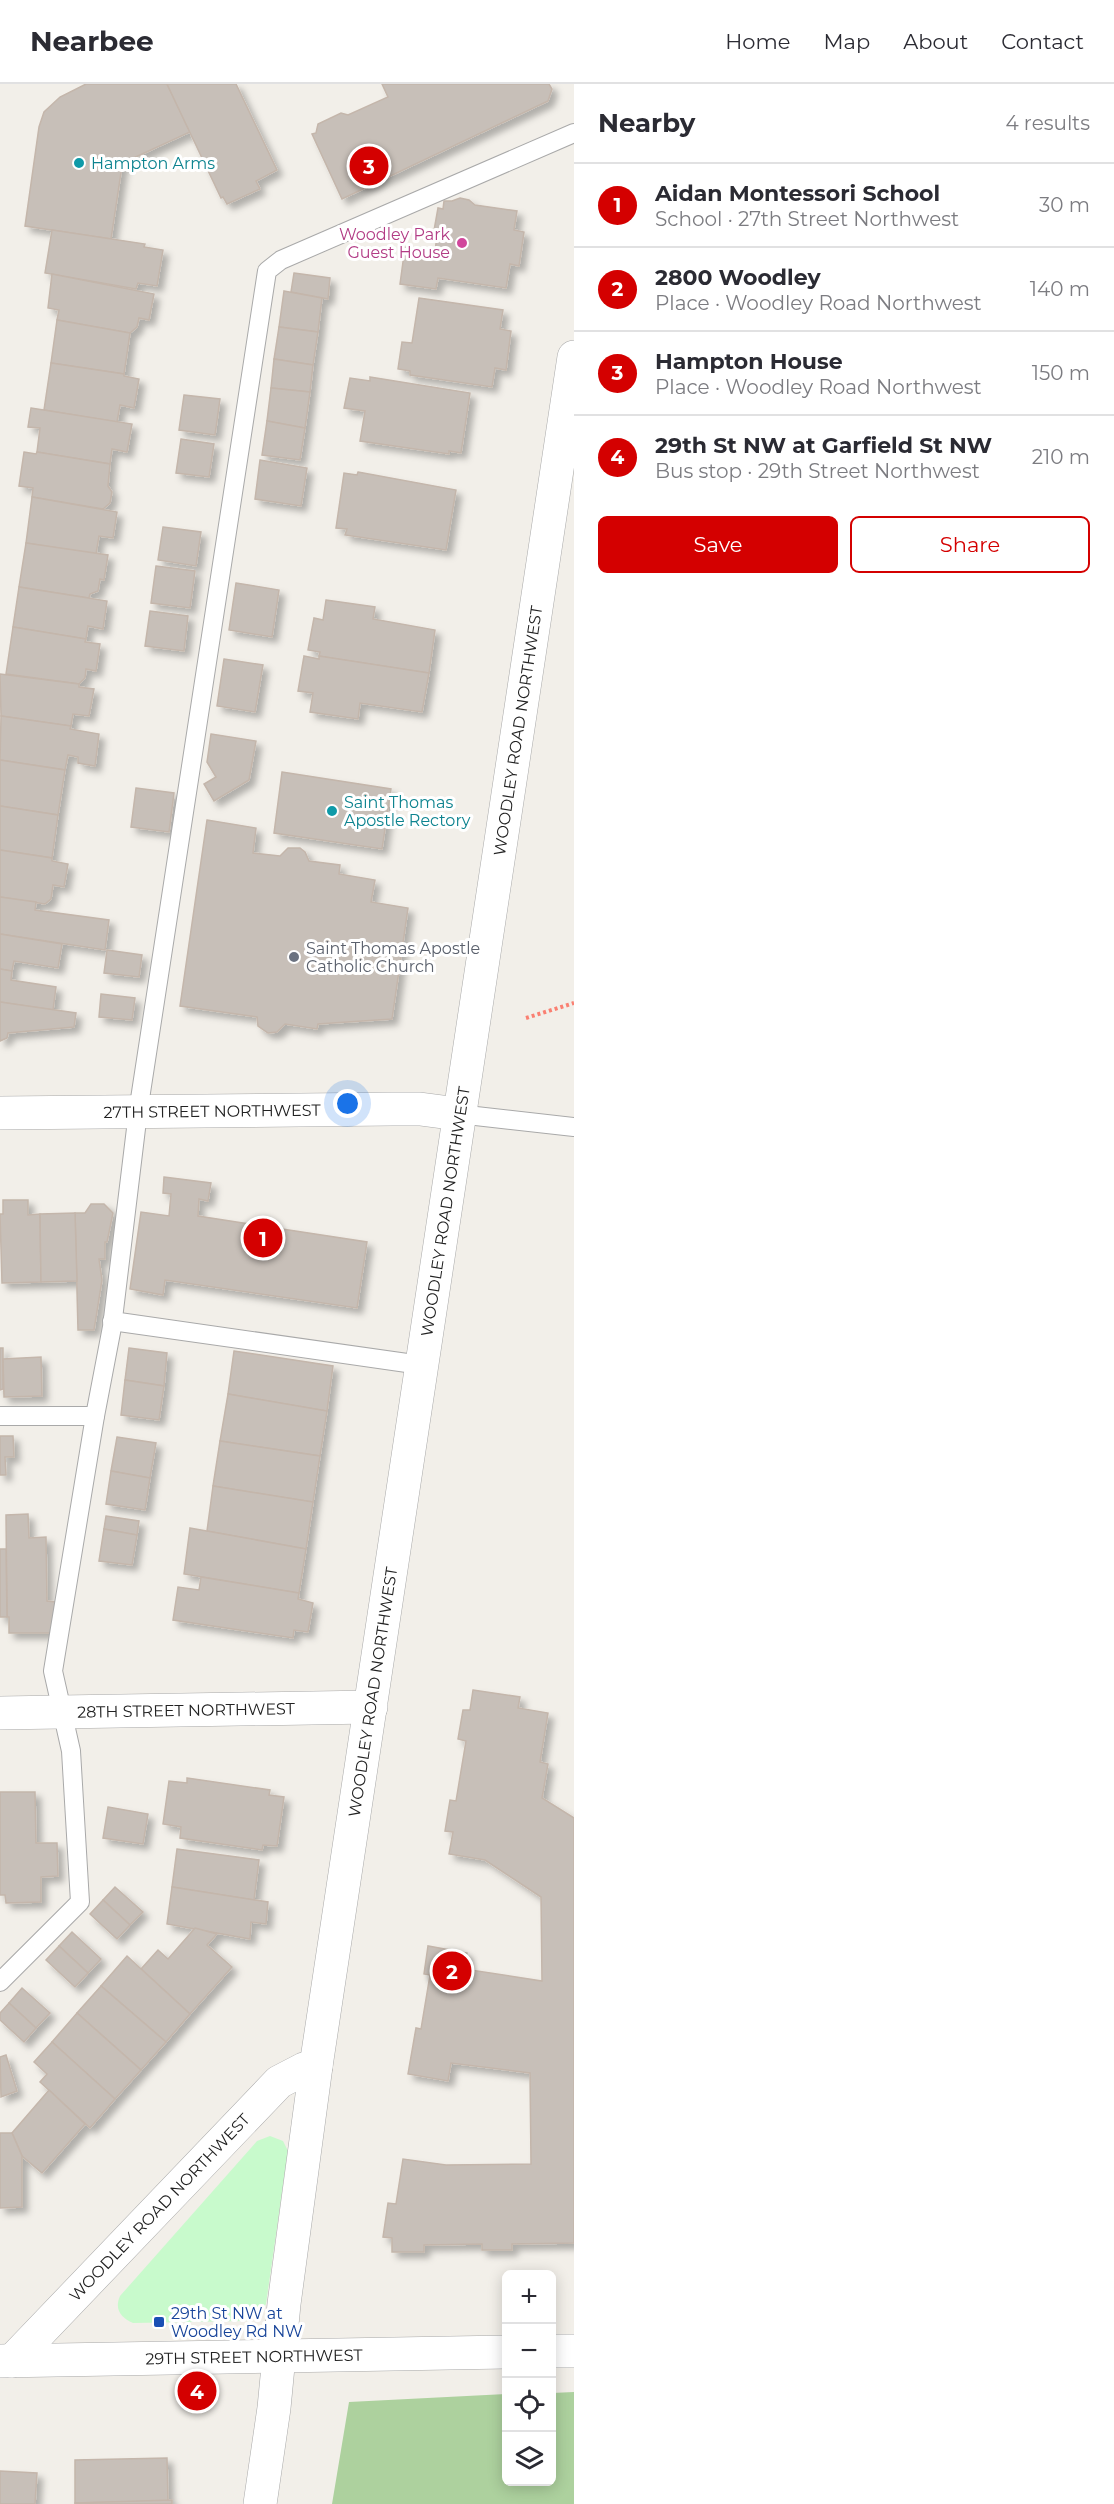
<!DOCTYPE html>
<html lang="en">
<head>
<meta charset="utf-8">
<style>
	:root { --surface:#fff; --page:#f2f2f3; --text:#2b2b33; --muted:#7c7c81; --line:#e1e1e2; --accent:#d40000 }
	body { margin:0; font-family:Montserrat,sans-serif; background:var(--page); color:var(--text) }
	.controls { position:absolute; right:18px; bottom:18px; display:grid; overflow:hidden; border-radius:9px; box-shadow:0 3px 15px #0003 }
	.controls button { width:54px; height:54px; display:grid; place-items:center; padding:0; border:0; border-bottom:2px solid var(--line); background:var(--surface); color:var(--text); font:30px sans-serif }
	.you { position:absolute; left:348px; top:1020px; width:21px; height:21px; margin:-15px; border:4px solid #fff; border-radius:50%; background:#1a73e8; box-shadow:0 0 0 9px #1a73e833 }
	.badge { display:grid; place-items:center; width:39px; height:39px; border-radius:50%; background:var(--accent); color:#fff; font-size:20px; font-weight:700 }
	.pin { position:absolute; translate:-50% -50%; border:3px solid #fff; box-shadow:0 2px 6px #0006 }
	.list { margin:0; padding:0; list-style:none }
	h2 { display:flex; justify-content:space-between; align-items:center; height:78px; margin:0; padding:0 24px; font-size:26px }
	h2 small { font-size:20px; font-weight:400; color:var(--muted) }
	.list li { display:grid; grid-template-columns:39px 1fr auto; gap:18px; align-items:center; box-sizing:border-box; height:84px; padding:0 24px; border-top:2px solid var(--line) }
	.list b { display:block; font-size:22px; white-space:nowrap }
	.list p { margin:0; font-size:20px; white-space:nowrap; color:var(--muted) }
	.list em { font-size:20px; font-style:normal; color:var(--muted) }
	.actions { display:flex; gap:12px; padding:18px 24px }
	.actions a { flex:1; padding:14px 0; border:2px solid var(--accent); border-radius:9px; text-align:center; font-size:21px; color:var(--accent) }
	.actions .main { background:var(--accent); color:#fff }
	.icon { flex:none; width:33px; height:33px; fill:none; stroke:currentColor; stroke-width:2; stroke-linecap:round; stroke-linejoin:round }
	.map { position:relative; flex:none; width:574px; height:2420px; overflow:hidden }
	header { display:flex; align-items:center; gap:36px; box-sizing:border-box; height:84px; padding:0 30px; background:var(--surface); border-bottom:2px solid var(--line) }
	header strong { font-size:28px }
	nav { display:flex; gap:33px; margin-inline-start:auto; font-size:21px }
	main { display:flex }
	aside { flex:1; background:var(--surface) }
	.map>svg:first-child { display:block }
	.forest { fill:#add19e }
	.park { fill:#c8facc }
	.building { fill:#c7bfb8; stroke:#c4b6ab; stroke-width:1.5; filter:url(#shadow) }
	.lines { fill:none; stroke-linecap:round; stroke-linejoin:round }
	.lane-casing { stroke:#a9a9a9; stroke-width:20 }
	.street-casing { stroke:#a9a9a9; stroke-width:34 }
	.path { stroke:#fa8072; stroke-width:4; stroke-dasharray:3 3; stroke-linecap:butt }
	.lane { stroke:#fff; stroke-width:18 }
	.street { stroke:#fff; stroke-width:33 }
	.culture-dot { fill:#0f9aa8; stroke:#fff; stroke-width:2 }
	.hotel-dot { fill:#d1479c; stroke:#fff; stroke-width:2 }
	.worship-dot { fill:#6b7280; stroke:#fff; stroke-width:2 }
	.transit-dot { fill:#1a4fb4; stroke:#fff; stroke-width:2 }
	.labels { text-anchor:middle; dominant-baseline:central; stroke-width:6; stroke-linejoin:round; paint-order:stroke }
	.culture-label { font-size:16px; fill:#0d838f; stroke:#fff; text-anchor:start }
	.hotel-label { font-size:16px; fill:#b23c85; stroke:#fff; text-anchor:end }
	.street-label { font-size:16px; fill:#222; stroke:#fff }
	.worship-label { font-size:16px; fill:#5b616d; stroke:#fff; text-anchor:start }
	.transit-label { font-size:16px; fill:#164399; stroke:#fff; text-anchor:start }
</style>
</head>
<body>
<header>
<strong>Nearbee</strong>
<nav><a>Home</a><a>Map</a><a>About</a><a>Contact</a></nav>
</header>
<main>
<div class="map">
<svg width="574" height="2420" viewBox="0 0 574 2420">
	<defs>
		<filter id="shadow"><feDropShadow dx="5.5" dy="5.5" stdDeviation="3" flood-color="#0004"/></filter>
	</defs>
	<rect width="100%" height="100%" fill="#f2efe9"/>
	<!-- forest -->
	<polygon class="forest" points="574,2308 574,2420 332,2420 349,2318 506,2310 506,2398 552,2398 552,2309"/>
	<!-- park -->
	<path class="park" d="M270 2052 283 2057 288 2067 266 2220C261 2229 255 2234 244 2237L133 2239C121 2234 114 2225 120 2212L257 2057Z"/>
	<!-- building -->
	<g class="building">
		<polygon points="86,0 167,0 190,48 127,77 122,82 111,155 25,142 39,43 44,28 60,13"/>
		<polygon points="167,0 236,0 277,86 256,97 260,105 227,120 223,113 221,114"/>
		<polygon points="382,0 549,0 552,5 548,17 342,115 312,50 316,49 318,40 341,29 348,31 388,13"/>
		<polygon points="460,114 469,116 475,121 517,127 514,146 524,148 519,182 510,180 506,204 438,194 436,205 400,200 405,163 435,167 437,152 433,152 438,124 443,125 444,117 452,117"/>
		<polygon points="52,146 145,160 144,163 163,166 157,202 138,199 136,205 45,189"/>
		<polygon points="294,189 330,194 328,215 291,208"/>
		<polygon points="52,190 154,210 149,236 139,234 137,243 130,249 57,236 59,226 48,224"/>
		<polygon points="284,207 322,214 318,248 279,243"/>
		<polygon points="419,214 503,226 500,245 511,247 506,286 495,284 492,303 410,291 410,287 398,285 402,258 412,259"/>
		<polygon points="57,236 130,249 124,290 51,279"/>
		<polygon points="279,243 318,248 313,281 274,275"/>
		<polygon points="274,275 313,281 310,308 271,304"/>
		<polygon points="51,279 124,290 124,292 139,295 134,324 120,321 117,338 44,326"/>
		<polygon points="370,293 470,309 461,369 449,367 449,370 360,357 365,327 344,324 350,294 370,297"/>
		<polygon points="271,304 310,308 305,344 267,337"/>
		<polygon points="184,311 220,315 215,351 179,346"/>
		<polygon points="31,324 132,340 127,368 112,365 110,380 37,368 40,344 28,343"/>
		<polygon points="267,337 305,344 300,376 262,371"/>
		<polygon points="181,355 214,360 209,393 176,389"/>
		<polygon points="24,368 36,370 37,368 110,380 108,402 112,408 110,419 103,425 32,413 33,404 19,402"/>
		<polygon points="260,376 307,384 301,422 255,415"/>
		<polygon points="358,388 456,406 446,466 345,451 347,445 336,444 344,389 357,391"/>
		<polygon points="32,413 117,428 113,454 99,452 96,470 26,459"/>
		<polygon points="163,443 201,448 196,482 158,476"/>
		<polygon points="26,459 108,471 104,496 100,495 98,507 90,510 89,514 19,503"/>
		<polygon points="156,482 195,487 190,524 151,519"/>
		<polygon points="236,499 279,506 272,553 229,546"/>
		<polygon points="19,503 107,517 103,545 88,542 86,555 13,543"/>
		<polygon points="326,516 375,523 373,535 435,546 429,589 319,572 320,568 308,566 314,534 323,536"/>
		<polygon points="150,527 188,532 184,567 145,562"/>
		<polygon points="13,543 86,555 85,558 100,560 96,587 86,585 85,594 79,600 6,590"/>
		<polygon points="304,572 319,575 319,572 429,589 422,628 360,619 358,635 310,628 313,609 298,607"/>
		<polygon points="224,575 263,581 255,628 217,622"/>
		<polygon points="0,590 79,600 79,603 94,605 89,632 73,630 71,642 1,632"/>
		<polygon points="1,632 71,642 70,645 99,650 95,682 78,679 78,673 68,671 65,686 0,676"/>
		<polygon points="211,650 256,657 249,696 214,717 204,700 216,693 207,678"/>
		<polygon points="0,676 65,686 58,731 0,722"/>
		<polygon points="282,688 391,705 382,765 274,749"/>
		<polygon points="136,704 174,709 169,748 131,743"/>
		<polygon points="0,722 58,731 52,774 0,766"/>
		<polygon points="207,736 256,744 253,769 280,772 288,764 300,764 305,768 309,777 340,781 339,790 375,796 371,818 408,824 392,935 318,940 317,945 285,940 277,948 268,949 258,942 257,933 180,922"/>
		<polygon points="0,766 52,774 52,777 68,780 64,803 53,801 51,815 45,820 0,813"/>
		<polygon points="0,813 36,818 35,826 109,836 105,866 0,850"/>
		<polygon points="0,850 62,860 58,884 14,877 12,887 0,885"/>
		<polygon points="107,866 142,871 139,893 104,889"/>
		<polygon points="0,885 12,887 11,896 56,903 53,926 0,918"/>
		<polygon points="101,910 135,914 132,936 99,933"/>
		<polygon points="0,918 76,929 74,943 8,949 7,954 0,957"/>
		<polygon points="164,1093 211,1099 208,1117 199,1115 198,1132 367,1158 357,1224 165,1196 163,1211 130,1205 141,1128 169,1132 171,1110 163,1109"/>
		<polygon points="3,1116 28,1116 28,1131 40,1130 41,1198 2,1199 0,1130 3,1130"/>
		<polygon points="91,1120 104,1120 113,1129 107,1158 105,1158 105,1175 99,1175 102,1196 94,1246 78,1246 75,1129 85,1129"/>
		<polygon points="75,1129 77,1197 41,1198 40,1130"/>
		<polygon points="0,1264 3,1264 3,1305 0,1306"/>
		<polygon points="129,1264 167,1269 164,1302 125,1296"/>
		<polygon points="234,1267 333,1282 327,1327 228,1310"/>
		<polygon points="41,1273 42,1312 4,1313 3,1275"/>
		<polygon points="125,1296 164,1302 159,1336 121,1331"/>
		<polygon points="228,1310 327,1327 320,1372 220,1357"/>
		<polygon points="0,1352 13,1352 14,1373 5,1373 6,1391 0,1391"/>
		<polygon points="117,1353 156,1359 150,1394 111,1387"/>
		<polygon points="220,1357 320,1372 313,1418 213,1402"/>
		<polygon points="111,1387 150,1394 145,1426 106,1420"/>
		<polygon points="213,1402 313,1418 306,1465 207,1447"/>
		<polygon points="28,1430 29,1454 46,1453 47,1517 56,1518 51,1549 9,1549 9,1533 7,1533 6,1431"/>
		<polygon points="106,1432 139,1437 137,1451 104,1445"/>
		<polygon points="190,1444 306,1465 299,1509 184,1490"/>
		<polygon points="104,1445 137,1451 132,1481 99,1477"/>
		<polygon points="0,1465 6,1465 7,1533 0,1533"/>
		<polygon points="201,1493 299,1509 298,1515 313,1519 308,1548 294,1546 293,1554 173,1536 178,1503 199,1506"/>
		<polygon points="473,1606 520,1613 518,1624 548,1629 540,1678 548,1680 542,1714 574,1734 574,2159 512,2160 512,2166 482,2166 482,2160 424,2161 424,2168 392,2168 392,2154 383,2153 388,2119 396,2120 403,2075 446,2081 531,2080 530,1989 451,1979 448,1997 408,1990 416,1944 421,1945 430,1891 424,1890 428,1862 467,1869 464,1885 542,1897 541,1813 485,1776 449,1770 453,1748 445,1747 450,1716 456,1717 466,1657 458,1655 463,1626 470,1626"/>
		<polygon points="187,1694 270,1706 269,1711 284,1713 277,1762 263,1761 262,1766 180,1754 181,1743 163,1740 169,1697 187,1699"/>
		<polygon points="0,1708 35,1708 36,1759 57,1759 58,1792 41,1793 41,1818 6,1819 5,1811 0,1811"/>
		<polygon points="108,1723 148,1730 143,1760 103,1754"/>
		<polygon points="177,1765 259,1776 254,1816 172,1803"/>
		<polygon points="115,1803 143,1828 130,1841 103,1816"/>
		<polygon points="172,1803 268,1818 266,1840 251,1838 250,1855 167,1840"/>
		<polygon points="103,1816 130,1841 117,1855 90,1830"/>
		<polygon points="195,1844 217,1850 207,1861 232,1883 190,1930 141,1885 158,1866 168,1875"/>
		<polygon points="72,1848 101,1875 88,1889 59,1862"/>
		<polygon points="59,1862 88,1889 75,1903 46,1876"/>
		<polygon points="127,1872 190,1930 166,1958 101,1902"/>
		<polygon points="101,1902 166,1958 141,1986 77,1929"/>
		<polygon points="22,1904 50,1929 36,1944 9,1919"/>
		<polygon points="9,1919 36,1944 24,1958 0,1936 0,1929"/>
		<polygon points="77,1929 141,1986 115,2015 52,1958"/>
		<polygon points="52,1958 115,2015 90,2044 40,1998 47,1990 34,1978"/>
		<polygon points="6,1971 17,2007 1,2013 0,1973"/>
		<polygon points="49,2006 85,2040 42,2089 22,2072 12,2049"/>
		<polygon points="0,2049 12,2049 22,2072 22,2123 0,2124"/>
		<polygon points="167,2374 168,2417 75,2419 75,2376"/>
		<polygon points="0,2387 37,2389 35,2420 0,2420"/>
		<polygon points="172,2416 172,2420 75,2420 75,2419"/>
	</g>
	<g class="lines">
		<defs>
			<g id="lane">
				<polyline points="458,1030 574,1043"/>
				<polyline points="112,1237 421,1281"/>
				<polyline points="0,1332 95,1332 112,1243 138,1028 267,187 281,176 574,49"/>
				<polyline points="0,1898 80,1818 71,1667 53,1587 95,1332"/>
			</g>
			<g id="street">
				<path id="s1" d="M0 1029 392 1025H420L458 1030"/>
				<path id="s2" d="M0 1629 371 1623"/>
				<polyline points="552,2267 574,2267"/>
				<path id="s3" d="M0 2277 506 2268"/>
				<path id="s4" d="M12 2277 279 1998 304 1985 316 1982"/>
				<path id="s5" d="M260 2420 274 2324 284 2220 316 1982 574 273"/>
			</g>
		</defs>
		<!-- lane casing -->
		<use href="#lane" class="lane-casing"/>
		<!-- street casing -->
		<use href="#street" class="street-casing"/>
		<!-- path -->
		<polyline class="path" points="526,934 574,919"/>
		<!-- lane -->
		<use href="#lane" class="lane"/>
		<!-- street -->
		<use href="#street" class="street"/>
	</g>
	<!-- markers -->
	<g class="culture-dot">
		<circle cx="79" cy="79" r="6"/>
		<circle cx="332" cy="727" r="6"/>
	</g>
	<circle class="hotel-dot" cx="462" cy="159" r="6"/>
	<circle class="worship-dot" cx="294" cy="873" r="6"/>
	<rect class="transit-dot" x="153" y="2232" width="12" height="12" rx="3"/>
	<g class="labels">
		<!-- culture labels -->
		<g class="culture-label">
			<text x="91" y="79">Hampton Arms</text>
			<text x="344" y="718">Saint Thomas<tspan x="344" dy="18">Apostle Rectory</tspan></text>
		</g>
		<!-- hotel labels -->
		<g class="hotel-label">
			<text x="450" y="150">Woodley Park<tspan x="450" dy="18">Guest House</tspan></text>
		</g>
		<!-- street labels -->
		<g class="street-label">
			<text stroke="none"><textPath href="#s5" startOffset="1792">WOODLEY ROAD NORTHWEST</textPath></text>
			<text stroke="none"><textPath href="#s1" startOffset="212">27TH STREET NORTHWEST</textPath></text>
			<text stroke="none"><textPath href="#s5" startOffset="1306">WOODLEY ROAD NORTHWEST</textPath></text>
			<text stroke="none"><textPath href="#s5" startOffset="820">WOODLEY ROAD NORTHWEST</textPath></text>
			<text stroke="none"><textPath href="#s2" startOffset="186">28TH STREET NORTHWEST</textPath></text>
			<text stroke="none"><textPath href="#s4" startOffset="213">WOODLEY ROAD NORTHWEST</textPath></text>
			<text stroke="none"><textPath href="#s3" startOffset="254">29TH STREET NORTHWEST</textPath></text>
		</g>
		<!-- worship labels -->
		<g class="worship-label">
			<text x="306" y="864">Saint Thomas Apostle<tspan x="306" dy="18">Catholic Church</tspan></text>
		</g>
		<!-- transit labels -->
		<g class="transit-label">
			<text x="171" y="2229">29th St NW at<tspan x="171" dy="18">Woodley Rd NW</tspan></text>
		</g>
	</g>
</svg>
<div class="controls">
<button>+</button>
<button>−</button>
<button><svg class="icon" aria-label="locate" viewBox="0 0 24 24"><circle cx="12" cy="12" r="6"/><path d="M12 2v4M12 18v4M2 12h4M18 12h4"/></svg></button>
<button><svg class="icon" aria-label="layers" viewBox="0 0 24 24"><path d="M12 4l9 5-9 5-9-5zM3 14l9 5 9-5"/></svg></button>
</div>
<div class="you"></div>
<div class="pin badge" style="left:263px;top:1154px">1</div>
<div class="pin badge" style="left:452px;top:1887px">2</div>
<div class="pin badge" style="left:369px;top:82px">3</div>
<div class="pin badge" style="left:197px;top:2307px">4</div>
</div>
<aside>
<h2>Nearby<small>4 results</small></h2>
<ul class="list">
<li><span class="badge">1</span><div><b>Aidan Montessori School</b><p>School · 27th Street Northwest</p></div><em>30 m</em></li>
<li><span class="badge">2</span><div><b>2800 Woodley</b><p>Place · Woodley Road Northwest</p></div><em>140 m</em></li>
<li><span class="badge">3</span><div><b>Hampton House</b><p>Place · Woodley Road Northwest</p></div><em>150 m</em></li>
<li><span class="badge">4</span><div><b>29th St NW at Garfield St NW</b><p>Bus stop · 29th Street Northwest</p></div><em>210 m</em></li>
</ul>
<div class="actions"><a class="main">Save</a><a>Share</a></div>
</aside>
</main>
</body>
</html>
